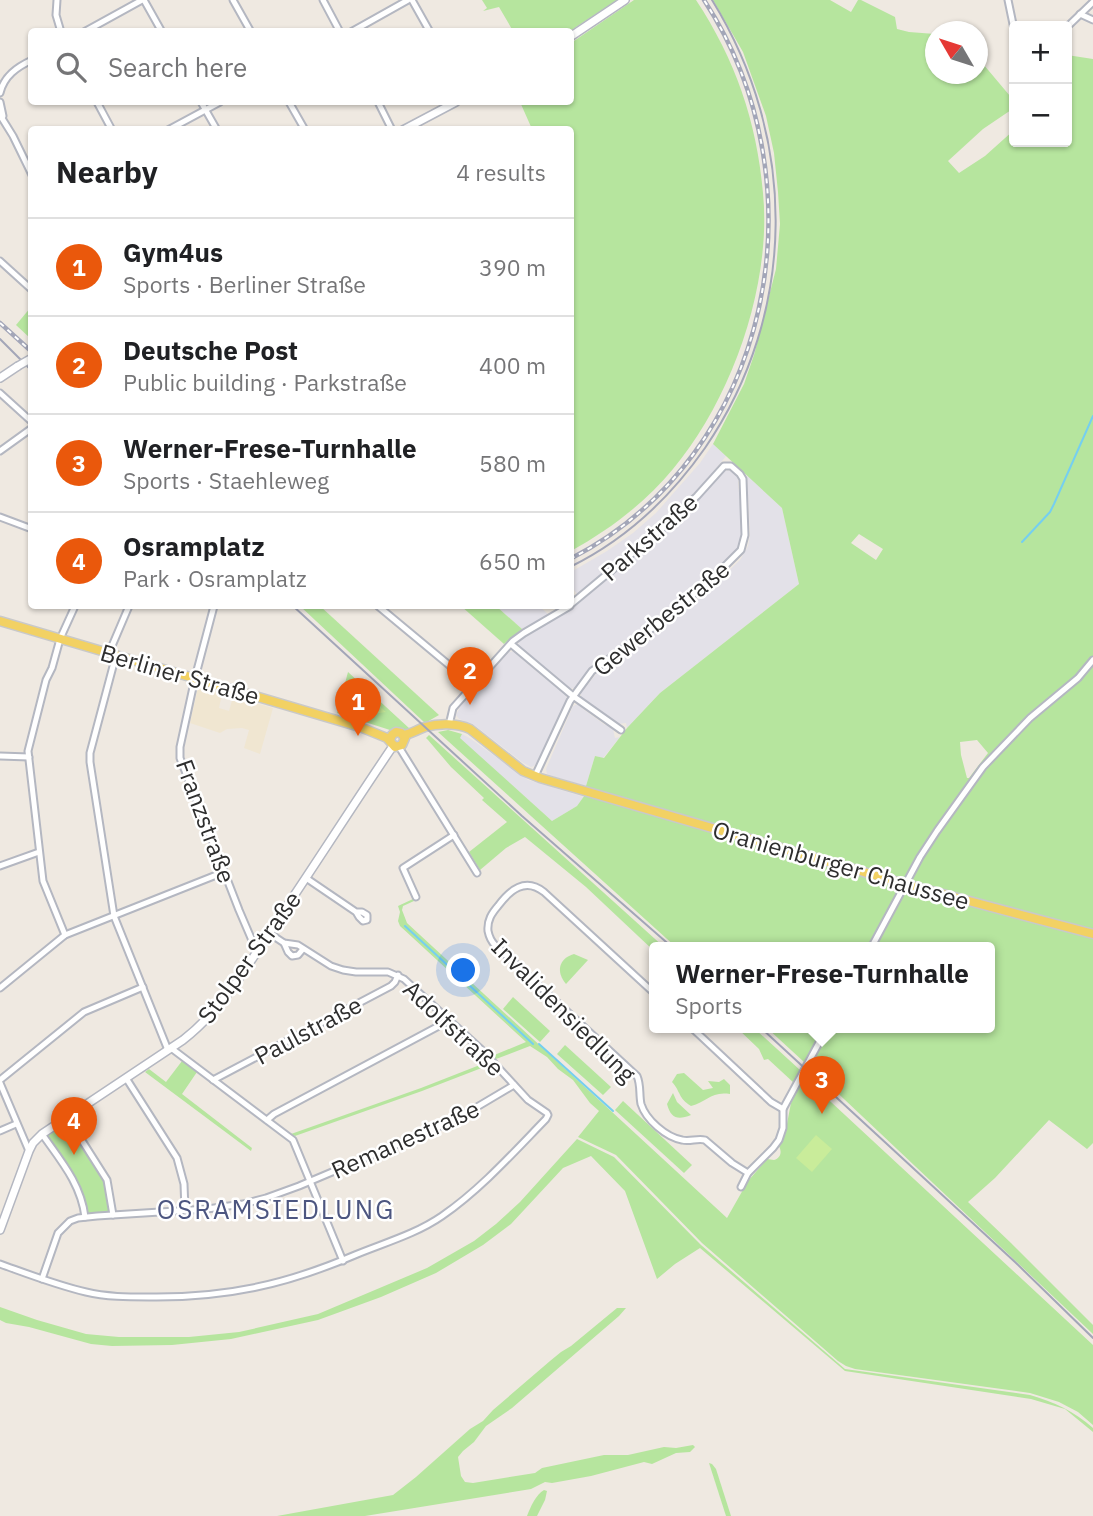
<!DOCTYPE html>
<html lang="en">
<head>
<meta charset="utf-8">
<style>
	:root { --surface:#fff; --page:#f6f6f6; --text:#202124; --muted:#757577; --line:#e0e0e0; --accent:#ea580c }
	body { margin:0; font-family:"IBM Plex Sans",sans-serif; background:var(--page); color:var(--text) }
	.controls { position:absolute; right:21px; top:21px; display:grid; overflow:hidden; border-radius:7px; box-shadow:0 2px 5px #0004 }
	.controls button { width:63px; height:63px; display:grid; place-items:center; padding:0; border:0; border-bottom:2px solid var(--line); background:var(--surface); color:var(--text); font:35px sans-serif }
	.compass { position:absolute; left:925px; top:21px; width:63px; height:63px; border-radius:50%; background:var(--surface); box-shadow:0 2px 5px #0004; rotate:309deg }
	.you { position:absolute; left:464px; top:971px; width:24px; height:24px; margin:-18px; border:5px solid #fff; border-radius:50%; background:#1a73e8; box-shadow:0 0 0 10px #1a73e833 }
	.badge { display:grid; place-items:center; width:46px; height:46px; border-radius:50%; background:var(--accent); color:#fff; font-size:23px; font-weight:700 }
	.pin { position:absolute; translate:-50% -58px; filter:drop-shadow(0 2px 4px #0008) }
	.pin::after { content:''; position:absolute; top:37px; width:24px; height:21px; background:inherit; clip-path:polygon(0 0,100% 0,50% 100%) }
	.popup { position:absolute; left:649px; top:942px; width:346px; height:91px; box-sizing:border-box; display:grid; place-content:center; border-radius:7px; background:var(--surface); filter:drop-shadow(0 2px 5px #0005); font-size:23px; white-space:nowrap; color:var(--muted) }
	.popup b { font-size:26px; color:var(--text) }
	.popup::after { content:''; position:absolute; left:50%; top:100%; margin-left:-14px; border:14px solid transparent; border-top-color:var(--surface) }
	.list { margin:0; padding:0; list-style:none }
	h2 { display:flex; justify-content:space-between; align-items:center; height:91px; margin:0; padding:0 28px; font-size:30px }
	h2 small { font-size:23px; font-weight:400; color:var(--muted) }
	.list li { display:grid; grid-template-columns:46px 1fr auto; gap:21px; align-items:center; box-sizing:border-box; height:98px; padding:0 28px; border-top:2px solid var(--line) }
	.list b { display:block; font-size:26px; white-space:nowrap }
	.list p { margin:0; font-size:23px; white-space:nowrap; color:var(--muted) }
	.list em { font-size:23px; font-style:normal; color:var(--muted) }
	.icon { flex:none; width:38px; height:38px; fill:none; stroke:currentColor; stroke-width:2; stroke-linecap:round; stroke-linejoin:round }
	.map { position:relative; flex:none; width:1093px; height:1516px; overflow:hidden }
	.search { position:absolute; background:var(--surface); box-shadow:0 2px 5px #0004; left:28px; top:28px; width:546px; height:77px; display:flex; align-items:center; gap:18px; box-sizing:border-box; padding:0 24px; border-radius:7px; color:var(--muted); font-size:26px }
	.panel { position:absolute; background:var(--surface); box-shadow:0 2px 5px #0004; left:28px; top:126px; width:546px; height:483px; border-radius:7px }
	.map>svg:first-child { display:block }
	.industrial { fill:#e3e1e8 }
	.education { fill:#f0e6d1 }
	.green { fill:#b6e59e; fill-rule:evenodd }
	.pitch { fill:#c9ec9a }
	.lines { fill:none; stroke-linecap:round; stroke-linejoin:round }
	.stream { stroke:#75cff0; stroke-width:2 }
	.street-casing { stroke:#b4b7c1; stroke-width:9 }
	.secondary-casing { stroke:#b4b7c1; stroke-width:10 }
	.primary-casing { stroke:#c9c9c9; stroke-width:11 }
	.street { stroke:#fff; stroke-width:5 }
	.secondary { stroke:#fff; stroke-width:7 }
	.primary { stroke:#f2d163; stroke-width:8 }
	.tram { stroke:#a3a6b8; stroke-width:2 }
	.rail-casing { stroke:#a3a6b8; stroke-width:4.5 }
	.rail { stroke:#fff; stroke-width:2; stroke-dasharray:5; stroke-linecap:butt }
	.secondary-bridge-casing { stroke:#b4b7c1; stroke-width:10; stroke-linecap:butt }
	.secondary-bridge { stroke:#fff; stroke-width:7 }
	.labels { text-anchor:middle; dominant-baseline:central; stroke-width:5; stroke-linejoin:round; paint-order:stroke }
	.street-label { font-size:24px; fill:#2e2e2e; stroke:#fff }
	.neighbourhood-label { font-size:26px; letter-spacing:2px; fill:#4d5680; stroke:#fff }
</style>
</head>
<body>
<div class="map">
<svg width="1093" height="1516" viewBox="0 0 1093 1516">
	<rect width="100%" height="100%" fill="#efe9e1"/>
	<!-- industrial -->
	<g class="industrial">
		<polygon points="713,444 726,456 707,480 660,527 577,594 571,586 571,572 607,551 633,533 656,513 700,463"/>
		<polygon points="732,470 739,479 738,483 743,532 741,543 735,553 666,615 591,666 575,688 569,689 518,646 519,641 522,638 571,608 623,566 669,527 705,492 723,471"/>
		<polygon points="747,475 782,508 799,584 660,693 627,728 626,723 617,724 581,698 581,693 597,673 671,621 718,581 719,582 721,580 720,579 740,560 748,546 750,534"/>
		<polygon points="496,606 539,606 549,615 522,629"/>
		<polygon points="515,651 521,656 521,658 542,676 566,694 567,700 538,761 534,766 531,767 522,762 473,724 459,719 456,715 460,707 509,652"/>
		<polygon points="578,704 583,709 605,725 608,725 613,729 615,738 620,737 603,758 595,756 586,786 552,776 547,774 546,769 573,706"/>
		<polygon points="462,734 471,739 528,780 584,797 577,806 552,821 459,738"/>
	</g>
	<!-- education -->
	<polygon class="education" points="198,687 222,694 219,708 229,711 233,697 273,708 260,754 244,748 249,730 242,728 227,729 220,733 190,723"/>
	<!-- green -->
	<g class="green">
		<polygon points="482,0 617,0 570,31 513,31 499,7 483,11 487,8"/>
		<path d="M634 0H696C735 59 757 122 763 193 772 284 732 399 673 469 645 503 609 530 571 551L570 130 532 129 520 102H570L571 43Z"/>
		<path d="M713 0H830L851 12 858 0H861L895 17 897 29 909 32 935 34 936 74H978V58L1010 96 1014 95V108L983 129 948 161 959 173 985 156 1014 130V142H1067V55L1093 59V1143L1087 1149 1049 1120 995 1178 968 1202 1011 1243 1093 1325V1334L809 1066 814 1057 809 1053 804 1062 767 1028H990V948H677L438 732 448 730 462 734 460 738 552 821 577 806 590 788 586 786 595 756 604 758 627 728 660 693 799 584 782 508 713 444 744 384 754 355 776 269 780 224 778 192 774 153 766 116 743 52ZM859 534 883 549 876 560 851 543ZM977 740 988 753 969 778H967L961 755 960 742Z"/>
		<polygon points="31,307 31,339 16,325"/>
		<polygon points="300,606 320,606 439,715 425,723"/>
		<polygon points="461,606 496,606 522,629 504,644"/>
		<path d="M348 672 410 729C403 731 398 726 390 730L337 713Z"/>
		<polygon points="429,735 665,948 654,948 654,951 586,887 525,837 506,848 480,870 469,852 507,822 482,800 484,798 451,767 428,740 426,738"/>
		<path d="M413 899 414 901 403 906 402 910 407 923 727 1218 748 1181 767 1159 774 1160C781 1158 782 1152 779 1146L785 1134 791 1103 804 1077 1093 1345V1425L1078 1412 1059 1402 1030 1393 855 1369 846 1366 838 1361 702 1243 616 1155 578 1137 599 1111 590 1103 573 1080 558 1069 547 1057 530 1046 496 1059 492 1056 526 1042 400 926 398 921 400 912 398 906Z"/>
		<path d="M574 954 588 960 566 984C556 972 558 959 574 954Z"/>
		<polygon points="513,997 550,1031 540,1042 503,1009"/>
		<polygon points="737,1028 754,1028 800,1070 794,1083 768,1059 764,1060 759,1049"/>
		<polygon points="565,1045 611,1087 603,1095 557,1054"/>
		<polygon points="182,1061 197,1072 182,1094 252,1148 251,1151 145,1072 149,1069 166,1082"/>
		<polygon points="490,1061 492,1064 422,1091 295,1136 291,1134 421,1088"/>
		<path d="M684 1073 703 1090 713 1088 708 1081 719 1082 724 1079 730 1085V1094C711 1091 707 1102 691 1106 678 1098 681 1092 672 1082L677 1074Z"/>
		<path d="M673 1093 677 1102 691 1115C678 1120 671 1119 667 1104Z"/>
		<polygon points="623,1101 692,1165 684,1173 615,1110"/>
		<path d="M69 1122 106 1181 111 1212 88 1214C84 1184 63 1161 46 1137Z"/>
		<path d="M577 1139 614 1157 701 1245 845 1369 1030 1395C1054 1402 1074 1411 1093 1428V1432L1065 1409 1031 1399 845 1371 700 1248 675 1264 657 1279 625 1191 591 1156 563 1168 511 1224 483 1245 436 1273 381 1297 318 1320 231 1339 172 1345 112 1346 91 1344 29 1327 6 1323 0 1320V1307L37 1320 86 1334 119 1337H189L239 1332 318 1314 427 1268 474 1241 496 1224 520 1202Z"/>
		<polygon points="617,1308 626,1308 619,1316 512,1408 486,1426 474,1442 463,1451 458,1457 461,1476 465,1482 473,1483 535,1473 542,1468 604,1455 628,1455 664,1447 676,1448 693,1445 695,1447 690,1452 676,1453 652,1464 644,1462 591,1476 552,1483 545,1482 531,1489 365,1516 277,1516 393,1495 416,1477 470,1429 483,1421 493,1410 550,1361 561,1352 571,1346"/>
		<polygon points="709,1463 712,1464 716,1469 731,1516 726,1516"/>
		<path d="M544 1490 547 1491 545 1500 537 1516H527C530 1508 536 1494 544 1490Z"/>
	</g>
	<!-- pitch -->
	<g class="pitch">
		<polygon points="359,686 386,712 367,715 352,702 351,695"/>
		<polygon points="816,1135 832,1149 812,1172 796,1158"/>
	</g>
	<g class="lines">
		<!-- stream -->
		<g class="stream">
			<polyline points="1022,542 1050,512 1054,504 1093,416"/>
			<polyline points="405,926 533,1044"/>
			<polyline points="539,1044 613,1111"/>
		</g>
		<defs>
			<g id="street">
				<polyline points="57,0 56,15 61,32"/>
				<polyline points="144,0 162,32"/>
				<polyline points="233,0 251,32"/>
				<polyline points="323,0 340,32"/>
				<polyline points="412,0 430,32"/>
				<polyline points="1008,0 1014,29"/>
				<polyline points="1080,14 1093,20"/>
				<polyline points="1067,27 1093,2"/>
				<polyline points="84,32 142,0"/>
				<polyline points="351,32 408,0"/>
				<path d="M0 93C4 76 17 67 32 60"/>
				<polyline points="0,102 3,116"/>
				<polyline points="97,102 112,130"/>
				<polyline points="201,102 217,130"/>
				<polyline points="289,102 305,130"/>
				<polyline points="378,102 392,130"/>
				<polyline points="0,115 13,136 32,175"/>
				<polyline points="168,130 220,102"/>
				<polyline points="0,261 32,290"/>
				<polyline points="0,393 32,422"/>
				<polyline points="0,451 32,428"/>
				<polyline points="0,517 32,529"/>
				<polyline points="214,606 195,678 180,747 180,758 239,910 257,952"/>
				<polyline points="378,606 473,685"/>
				<polyline points="511,644 573,696 621,730"/>
				<polyline points="109,653 129,606"/>
				<polyline points="116,655 90,753 90,762 114,916 168,1050"/>
				<polyline points="449,725 453,708 513,641 524,633 570,606"/>
				<polyline points="399,747 477,873"/>
				<polyline points="0,756 29,757"/>
				<polyline points="535,776 570,701 592,671 668,617 721,570 741,550 745,535 743,479 740,474 731,466 724,466 697,496 665,526 570,605"/>
				<polyline points="0,866 39,852"/>
				<polyline points="306,878 356,912 359,917 363,921 367,920 367,915 362,912 356,912"/>
				<polyline points="416,897 403,868 454,835"/>
				<polyline points="65,935 43,881 28,751 46,680 52,668 60,639 75,606"/>
				<polyline points="284,943 288,952 292,956 298,955 303,949"/>
				<polyline points="871,948 920,857 937,831 983,767 1030,718 1078,678 1093,660"/>
				<polyline points="0,988 65,935 224,872"/>
				<path d="M654 993 544 892C525 877 510 890 498 906 492 913 487 920 488 931 489 936 491 941 495 945L637 1076C641 1085 639 1094 641 1104 646 1120 666 1137 682 1140 690 1142 697 1138 705 1140L732 1163 748 1173"/>
				<polyline points="692,1028 771,1102 783,1109"/>
				<polyline points="171,1048 293,1140 343,1261"/>
				<polyline points="126,1078 177,1158 184,1184 185,1211"/>
				<polyline points="0,1080 84,1012 143,987"/>
				<polyline points="213,1080 391,986 395,982 398,975"/>
				<polyline points="0,1083 29,1151"/>
				<polyline points="67,1117 107,1180 113,1215"/>
				<polyline points="267,1120 274,1114 450,1020"/>
				<polyline points="0,1131 16,1124"/>
				<path d="M42 1134C61 1161 81 1184 85 1217"/>
				<polyline points="741,1187 748,1173 773,1148 779,1140 783,1128 783,1109 827,1028"/>
				<path d="M0 1264C28 1274 56 1285 86 1292 106 1297 128 1297 149 1297 225 1298 285 1285 355 1255 384 1243 416 1234 442 1216 481 1189 513 1153 546 1119L548 1115 547 1113 528 1100 483 1051 404 979 388 972H356L343 970 331 966 298 945 284 943 269 933"/>
				<polyline points="42,1279 58,1233 70,1221 78,1218 97,1216 207,1209 243,1204 266,1198 299,1186 455,1120 514,1085"/>
			</g>
			<g id="secondary">
				<polyline points="570,37 625,0"/>
				<polyline points="403,130 456,102"/>
				<polyline points="0,378 18,366"/>
				<path d="M0 1230 29 1151 33 1143 42 1134 183 1040C223 1009 248 965 275 924 315 865 353 805 393 746"/>
			</g>
			<g id="primary">
				<polyline points="0,621 360,727 387,738 395,747 402,745 405,738 401,733 396,732 392,735 390,740"/>
				<path d="M403 735C412 734 416 730 425 727 439 723 457 723 470 729L523 771 540 778 905 884 1093 934"/>
			</g>
		</defs>
		<!-- street casing -->
		<use href="#street" class="street-casing"/>
		<!-- secondary casing -->
		<use href="#secondary" class="secondary-casing"/>
		<!-- primary casing -->
		<use href="#primary" class="primary-casing"/>
		<!-- street -->
		<use href="#street" class="street"/>
		<!-- secondary -->
		<use href="#secondary" class="secondary"/>
		<!-- primary -->
		<use href="#primary" class="primary"/>
		<!-- tram -->
		<g class="tram">
			<polyline points="0,339 32,371"/>
			<path d="M570 567C625 540 670 498 705 448 798 312 798 139 712 0"/>
			<polyline points="293,606 522,816 673,948"/>
			<polyline points="761,1028 1015,1262 1093,1338"/>
		</g>
		<defs>
			<g id="rail">
				<polyline points="0,323 32,352"/>
				<path d="M570 559C773 455 825 185 704 0"/>
			</g>
		</defs>
		<!-- rail casing -->
		<use href="#rail" class="rail-casing"/>
		<!-- rail -->
		<use href="#rail" class="rail"/>
		<defs>
			<polyline id="secondary-bridge" points="18,366 32,358"/>
		</defs>
		<!-- secondary-bridge casing -->
		<use href="#secondary-bridge" class="secondary-bridge-casing"/>
		<!-- secondary-bridge -->
		<use href="#secondary-bridge" class="secondary-bridge"/>
	</g>
	<g class="labels">
		<!-- street labels -->
		<g class="street-label">
			<text transform="translate(649 537) rotate(-41)">Parkstraße</text>
			<text transform="translate(661 618) rotate(-39)">Gewerbestraße</text>
			<text transform="translate(180 674) rotate(16)">Berliner Straße</text>
			<text transform="translate(206 821) rotate(70)">Franzstraße</text>
			<text transform="translate(841 865) rotate(16)">Oranienburger Chaussee</text>
			<text transform="translate(249 957) rotate(-54)">Stolper Straße</text>
			<text transform="translate(564 1010) rotate(45)">Invalidensiedlung</text>
			<text transform="translate(454 1028) rotate(43)">Adolfstraße</text>
			<text transform="translate(308 1030) rotate(-28)">Paulstraße</text>
			<text transform="translate(405 1139) rotate(-24)">Remanestraße</text>
		</g>
		<!-- neighbourhood labels -->
		<g class="neighbourhood-label">
			<text x="276" y="1209">OSRAMSIEDLUNG</text>
		</g>
	</g>
</svg>
<div class="controls">
<button>+</button>
<button>−</button>
</div>
<svg class="compass" viewBox="-18 -18 36 36"><path d="M0-13l5 13h-10z" fill="#e53935"/><path d="M0 13l5-13h-10z" fill="#757577"/></svg>
<div class="you"></div>
<div class="pin badge" style="left:358px;top:736px">1</div>
<div class="pin badge" style="left:470px;top:705px">2</div>
<div class="pin badge" style="left:822px;top:1114px">3</div>
<div class="popup"><b>Werner-Frese-Turnhalle</b>Sports</div>
<div class="pin badge" style="left:74px;top:1155px">4</div>
<div class="search"><svg class="icon" aria-label="search" viewBox="0 0 24 24"><circle cx="10" cy="10" r="6"/><path d="M15 15l6 6"/></svg>Search here</div>
<section class="panel">
<h2>Nearby<small>4 results</small></h2>
<ul class="list">
<li><span class="badge">1</span><div><b>Gym4us</b><p>Sports · Berliner Straße</p></div><em>390 m</em></li>
<li><span class="badge">2</span><div><b>Deutsche Post</b><p>Public building · Parkstraße</p></div><em>400 m</em></li>
<li><span class="badge">3</span><div><b>Werner-Frese-Turnhalle</b><p>Sports · Staehleweg</p></div><em>580 m</em></li>
<li><span class="badge">4</span><div><b>Osramplatz</b><p>Park · Osramplatz</p></div><em>650 m</em></li>
</ul>
</section>
</div>
</body>
</html>
